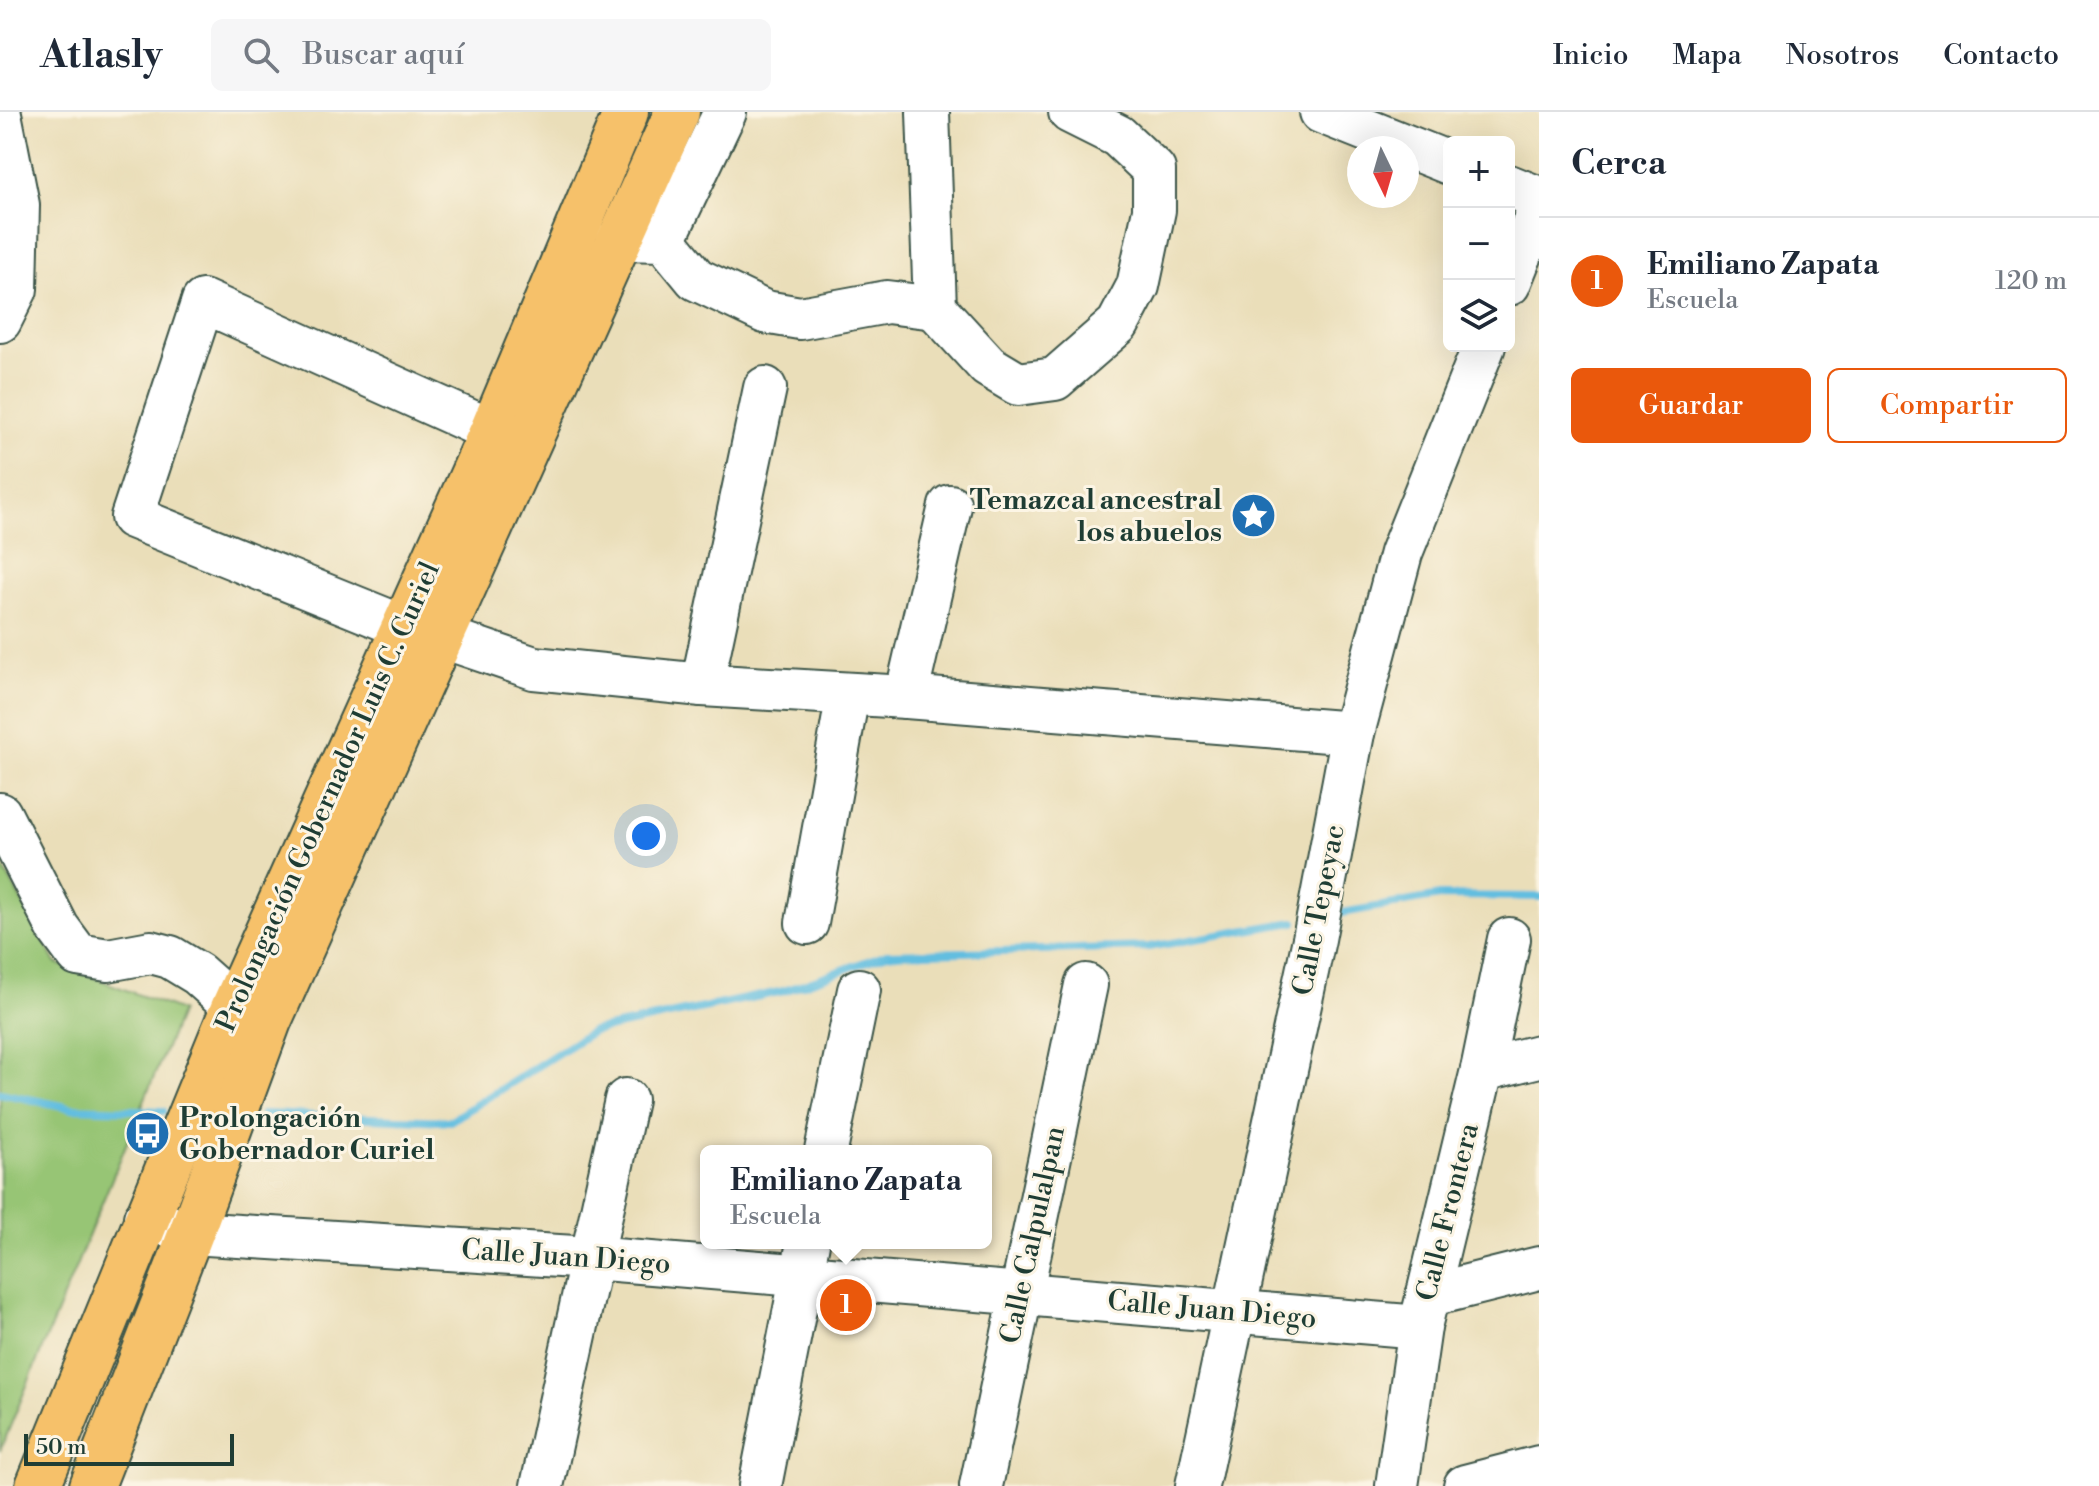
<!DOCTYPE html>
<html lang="es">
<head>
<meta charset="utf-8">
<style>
	:root { --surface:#fff; --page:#f6f6f7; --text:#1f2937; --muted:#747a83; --line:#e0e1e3; --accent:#ea580c }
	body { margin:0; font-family:"Libre Bodoni",serif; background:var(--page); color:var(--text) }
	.controls { position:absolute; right:24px; top:24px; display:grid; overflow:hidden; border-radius:12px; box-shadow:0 8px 32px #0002 }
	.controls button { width:72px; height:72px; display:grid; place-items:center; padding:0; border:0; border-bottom:2px solid var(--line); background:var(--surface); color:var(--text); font:40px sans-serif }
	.compass { position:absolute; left:1347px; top:24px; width:72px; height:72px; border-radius:50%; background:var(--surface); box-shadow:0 8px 32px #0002; rotate:175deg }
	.scale { position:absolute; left:24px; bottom:20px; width:210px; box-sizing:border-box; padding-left:8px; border:4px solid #1f3d34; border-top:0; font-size:22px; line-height:28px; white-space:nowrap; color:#1f3d34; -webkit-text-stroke:6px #fcf5e5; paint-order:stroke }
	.you { position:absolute; left:646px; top:724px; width:28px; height:28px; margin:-20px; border:6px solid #fff; border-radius:50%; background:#1a73e8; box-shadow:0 0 0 12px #1a73e833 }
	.badge { display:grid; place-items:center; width:52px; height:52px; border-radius:50%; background:var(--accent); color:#fff; font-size:26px; font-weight:700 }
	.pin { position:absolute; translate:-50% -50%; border:4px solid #fff; box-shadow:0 2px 8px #0006 }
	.popup { position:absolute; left:700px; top:1033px; width:292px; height:104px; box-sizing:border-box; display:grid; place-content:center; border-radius:12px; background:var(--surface); filter:drop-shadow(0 2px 6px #0005); font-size:26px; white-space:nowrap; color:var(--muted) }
	.popup b { font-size:30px; color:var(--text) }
	.popup::after { content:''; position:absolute; left:50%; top:100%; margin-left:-16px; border:16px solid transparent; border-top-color:var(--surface) }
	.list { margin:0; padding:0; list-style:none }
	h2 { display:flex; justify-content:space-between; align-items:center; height:104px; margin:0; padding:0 32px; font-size:34px }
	h2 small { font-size:26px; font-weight:400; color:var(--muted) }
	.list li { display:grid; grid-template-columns:52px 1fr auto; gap:24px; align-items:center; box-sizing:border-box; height:128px; padding:0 32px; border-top:2px solid var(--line) }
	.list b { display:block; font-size:30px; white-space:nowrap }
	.list p { margin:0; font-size:26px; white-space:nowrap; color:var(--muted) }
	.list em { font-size:26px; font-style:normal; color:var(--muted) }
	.actions { display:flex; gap:16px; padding:24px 32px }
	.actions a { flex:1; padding:18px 0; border:2px solid var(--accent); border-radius:12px; text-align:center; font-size:28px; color:var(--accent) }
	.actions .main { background:var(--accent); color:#fff }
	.icon { flex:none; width:44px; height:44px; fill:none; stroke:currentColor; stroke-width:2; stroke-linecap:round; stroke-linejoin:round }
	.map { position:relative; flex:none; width:1539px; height:1374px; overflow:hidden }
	header { display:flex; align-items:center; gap:48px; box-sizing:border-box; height:112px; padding:0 40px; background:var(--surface); border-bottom:2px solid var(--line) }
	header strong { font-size:38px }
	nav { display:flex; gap:44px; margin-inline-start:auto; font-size:28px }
	.search { width:560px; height:72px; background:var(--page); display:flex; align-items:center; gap:20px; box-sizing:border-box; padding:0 28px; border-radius:12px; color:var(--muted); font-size:30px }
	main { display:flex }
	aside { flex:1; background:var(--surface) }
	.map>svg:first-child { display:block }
	.grass { fill:#97c574; stroke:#5b8154; stroke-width:2 }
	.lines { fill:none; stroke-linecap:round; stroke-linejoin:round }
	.stream { stroke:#62bee0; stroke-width:8 }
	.minor-casing { stroke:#3d5548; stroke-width:46 }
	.major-casing { stroke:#3d5548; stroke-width:48 }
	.minor { stroke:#fff; stroke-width:42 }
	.major { stroke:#f6c16b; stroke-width:44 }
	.labels { text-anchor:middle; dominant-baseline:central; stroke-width:6; stroke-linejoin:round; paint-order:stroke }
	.poi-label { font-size:28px; font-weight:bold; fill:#1f3d34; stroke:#fcf5e5; text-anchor:end }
	.street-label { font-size:28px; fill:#1f3d34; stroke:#fcf5e5 }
</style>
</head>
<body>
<header>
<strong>Atlasly</strong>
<div class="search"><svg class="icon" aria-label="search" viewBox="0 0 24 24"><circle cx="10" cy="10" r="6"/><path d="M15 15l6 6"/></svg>Buscar aquí</div>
<nav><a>Inicio</a><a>Mapa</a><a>Nosotros</a><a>Contacto</a></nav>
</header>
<main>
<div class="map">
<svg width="1539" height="1374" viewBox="0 0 1539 1374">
	<rect width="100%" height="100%" fill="#fcf5e5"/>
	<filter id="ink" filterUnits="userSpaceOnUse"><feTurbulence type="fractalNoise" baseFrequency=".0125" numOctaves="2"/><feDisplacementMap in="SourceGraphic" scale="16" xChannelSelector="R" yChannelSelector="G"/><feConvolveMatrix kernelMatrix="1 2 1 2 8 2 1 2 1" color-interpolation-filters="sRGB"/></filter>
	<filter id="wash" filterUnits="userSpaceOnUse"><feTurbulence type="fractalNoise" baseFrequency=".006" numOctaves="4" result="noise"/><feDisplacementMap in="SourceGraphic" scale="32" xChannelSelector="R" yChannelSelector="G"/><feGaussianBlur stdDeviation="1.8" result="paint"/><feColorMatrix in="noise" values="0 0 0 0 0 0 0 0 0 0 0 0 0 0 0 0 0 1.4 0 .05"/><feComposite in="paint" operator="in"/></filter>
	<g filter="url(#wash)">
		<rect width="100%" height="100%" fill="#eadeb9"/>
		<!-- grass -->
		<polygon class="grass" points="0,750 56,851 181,899 0,1339"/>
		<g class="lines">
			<!-- stream -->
			<g class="stream">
				<polyline points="1342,801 1440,784 1539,785"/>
				<polyline points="0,981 72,996 163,999"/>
				<polyline points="263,1002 450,1009 593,919 784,879 887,842 1149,835 1294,810"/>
			</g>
		</g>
	</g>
	<g filter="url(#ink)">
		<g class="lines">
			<defs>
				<g id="minor">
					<polyline points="928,0 935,196 988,254 1018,272 1055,267 1118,212 1138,174 1154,98 1154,58 1118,24 1070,0"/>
					<polyline points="1321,0 1449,51"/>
					<polyline points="0,2 18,93 16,177 0,209"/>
					<polyline points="1509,74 1539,86"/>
					<polyline points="618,127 664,128 696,167 765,200 800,206 887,190 935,196"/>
					<polyline points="664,128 725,0"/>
					<polyline points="1509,172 1539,97"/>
					<polyline points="404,515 132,405 203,189 492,319"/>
					<polyline points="443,525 534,556 702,573 906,585 1353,621"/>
					<polyline points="702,573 765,276"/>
					<polyline points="906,585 950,394"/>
					<polyline points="0,702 58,816 78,843 108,848 151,840 170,845 198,862 234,894 266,908"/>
					<polyline points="807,811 848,582"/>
					<polyline points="1482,958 1539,944"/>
					<polyline points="826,1039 859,878"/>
					<polyline points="145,1106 191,1121 591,1146 1420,1215"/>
					<polyline points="1427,1184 1539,1156"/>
					<polyline points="542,1374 626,988"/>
					<polyline points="760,1374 808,1131"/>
					<polyline points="981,1374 1086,873"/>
					<polyline points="1197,1374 1314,827 1353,621 1401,441 1484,234"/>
					<polyline points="1397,1374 1420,1215 1482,958 1509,827"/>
					<polyline points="1465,1374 1539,1355"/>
				</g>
				<g id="major">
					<polyline points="38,1374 234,894 492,319 626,0"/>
					<polyline points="92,1374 191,1121 269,909 677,0"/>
				</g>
			</defs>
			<!-- minor casing -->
			<use href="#minor" class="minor-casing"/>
			<!-- major casing -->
			<use href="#major" class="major-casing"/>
			<!-- minor -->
			<use href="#minor" class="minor"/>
			<!-- major -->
			<use href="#major" class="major"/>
		</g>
	</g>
	<!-- icons -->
	<defs>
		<symbol id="sight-disc" viewBox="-11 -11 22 22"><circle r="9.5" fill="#1f6fb2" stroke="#fcf5e5"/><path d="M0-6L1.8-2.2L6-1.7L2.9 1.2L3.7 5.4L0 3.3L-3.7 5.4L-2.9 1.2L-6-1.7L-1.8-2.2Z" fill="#fff"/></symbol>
		<symbol id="bus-disc" viewBox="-11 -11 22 22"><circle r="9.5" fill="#1f6fb2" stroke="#fcf5e5"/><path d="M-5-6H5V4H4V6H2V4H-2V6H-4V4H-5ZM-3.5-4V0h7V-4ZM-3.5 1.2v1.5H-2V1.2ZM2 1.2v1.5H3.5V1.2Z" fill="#fff"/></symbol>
	</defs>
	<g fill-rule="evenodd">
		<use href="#sight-disc" x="1228" y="378" width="51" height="51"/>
		<use href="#bus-disc" x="122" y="996" width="51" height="51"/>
	</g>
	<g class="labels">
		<!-- poi labels -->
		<g class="poi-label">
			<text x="1222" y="388">Temazcal ancestral<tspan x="1222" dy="32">los abuelos</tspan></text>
			<text x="179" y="1006" text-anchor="start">Prolongación<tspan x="179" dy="32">Gobernador Curiel</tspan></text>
		</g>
		<!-- street labels -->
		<g class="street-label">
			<text transform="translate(328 685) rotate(-66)">Prolongación Gobernador Luis C. Curiel</text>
			<text transform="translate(1319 798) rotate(-79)">Calle Tepeyac</text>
			<text transform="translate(1448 1100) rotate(-76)">Calle Frontera</text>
			<text transform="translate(1033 1123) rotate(-78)">Calle Calpulalpan</text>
			<text transform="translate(566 1145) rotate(4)">Calle Juan Diego</text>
			<text transform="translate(1212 1198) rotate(5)">Calle Juan Diego</text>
		</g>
	</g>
</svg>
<div class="controls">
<button>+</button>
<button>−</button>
<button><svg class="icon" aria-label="layers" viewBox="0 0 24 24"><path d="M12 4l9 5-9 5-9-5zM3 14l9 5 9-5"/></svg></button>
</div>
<svg class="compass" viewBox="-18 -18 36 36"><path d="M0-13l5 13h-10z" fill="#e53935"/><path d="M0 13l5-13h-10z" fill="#747a83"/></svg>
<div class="scale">50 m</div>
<div class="you"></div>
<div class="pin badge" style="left:846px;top:1193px">1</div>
<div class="popup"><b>Emiliano Zapata</b>Escuela</div>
</div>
<aside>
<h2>Cerca<small></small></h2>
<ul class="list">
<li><span class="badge">1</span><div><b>Emiliano Zapata</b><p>Escuela</p></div><em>120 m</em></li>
</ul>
<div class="actions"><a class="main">Guardar</a><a>Compartir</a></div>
</aside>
</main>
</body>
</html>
